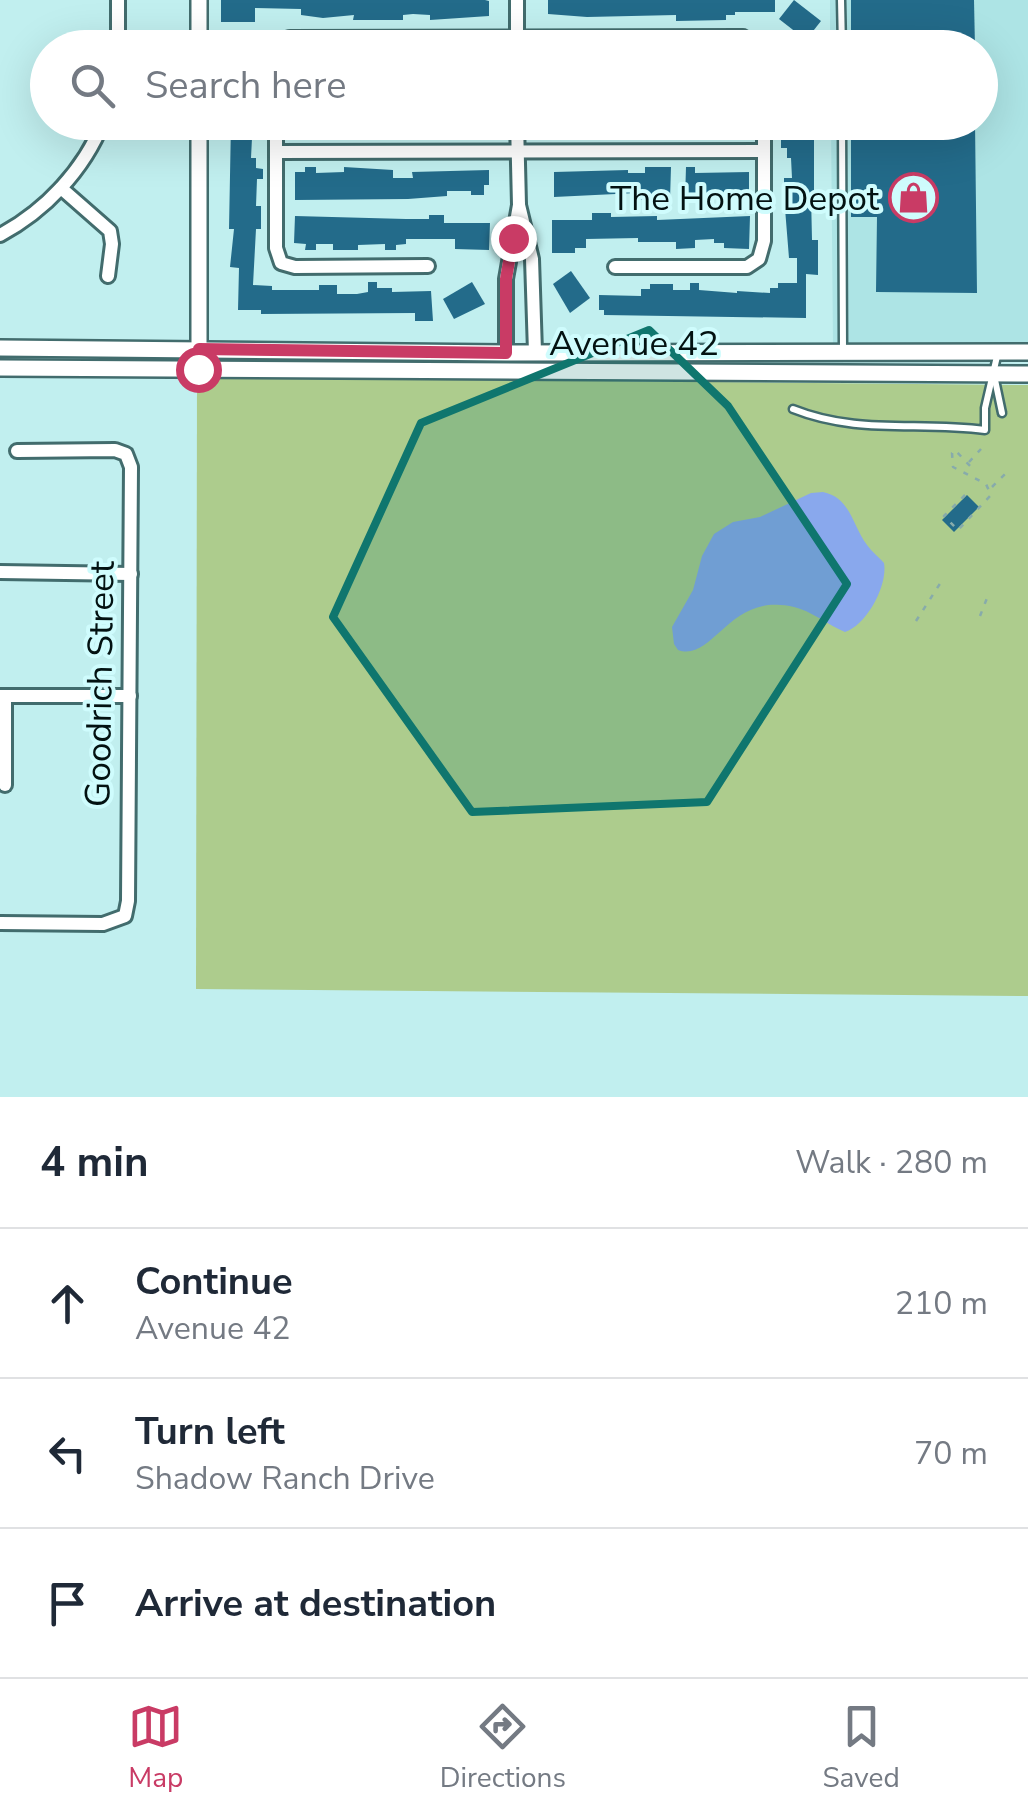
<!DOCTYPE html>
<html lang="en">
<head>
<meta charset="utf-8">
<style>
	:root { --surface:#fff; --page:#f6f6f7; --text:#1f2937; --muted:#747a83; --line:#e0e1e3; --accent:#c93b65 }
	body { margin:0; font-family:"Nunito Sans",sans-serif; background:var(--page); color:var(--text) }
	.stop { position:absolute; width:30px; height:30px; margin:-22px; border:8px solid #c93b65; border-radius:50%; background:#fff }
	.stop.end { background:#c93b65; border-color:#fff; box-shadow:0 2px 10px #0008 }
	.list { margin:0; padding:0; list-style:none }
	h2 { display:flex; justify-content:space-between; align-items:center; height:130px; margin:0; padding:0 40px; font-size:42px }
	h2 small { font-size:32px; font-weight:400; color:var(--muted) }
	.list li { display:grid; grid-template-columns:65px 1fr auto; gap:30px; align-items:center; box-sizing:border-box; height:150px; padding:0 40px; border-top:2px solid var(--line) }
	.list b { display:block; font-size:38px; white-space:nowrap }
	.list p { margin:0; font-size:32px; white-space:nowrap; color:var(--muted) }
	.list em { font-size:32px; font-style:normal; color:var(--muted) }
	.icon { flex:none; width:55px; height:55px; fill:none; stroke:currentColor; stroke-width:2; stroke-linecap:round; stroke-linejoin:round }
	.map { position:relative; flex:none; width:1028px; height:1097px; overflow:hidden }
	.search { position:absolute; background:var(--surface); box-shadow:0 10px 40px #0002; left:30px; right:30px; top:30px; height:110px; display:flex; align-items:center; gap:25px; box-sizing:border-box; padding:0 35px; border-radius:55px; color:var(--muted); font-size:38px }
	.sheet { height:580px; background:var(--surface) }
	nav { display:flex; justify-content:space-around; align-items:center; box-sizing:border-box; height:140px; border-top:2px solid var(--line); background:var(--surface); font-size:28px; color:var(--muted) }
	nav a { display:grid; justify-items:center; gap:5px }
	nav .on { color:var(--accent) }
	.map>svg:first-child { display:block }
	.built { fill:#ade4e5 }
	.green { fill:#adcc8d }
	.water { fill:#89a8ed }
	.building { fill:#236b8a }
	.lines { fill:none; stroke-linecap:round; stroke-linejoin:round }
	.service-casing { stroke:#426c6d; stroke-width:11 }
	.minor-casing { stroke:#426c6d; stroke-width:18 }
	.tertiary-casing { stroke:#426c6d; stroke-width:20 }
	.path { stroke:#87abab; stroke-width:2.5; stroke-dasharray:5 8; stroke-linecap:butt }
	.service { stroke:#fff; stroke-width:6 }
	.minor { stroke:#fff; stroke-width:12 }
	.tertiary { stroke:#fff; stroke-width:15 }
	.route { stroke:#c93b65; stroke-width:12 }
	.marked { fill:#0f766e; fill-opacity:0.2; stroke:#0f766e; stroke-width:8; stroke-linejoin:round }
	.labels { text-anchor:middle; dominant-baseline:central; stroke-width:8; stroke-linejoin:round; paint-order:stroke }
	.poi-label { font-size:35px; fill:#031212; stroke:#cffcfd; text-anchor:end }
	.street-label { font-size:35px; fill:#031212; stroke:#cffcfd }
</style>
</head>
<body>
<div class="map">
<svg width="1028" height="1097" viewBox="0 0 1028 1097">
	<rect width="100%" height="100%" fill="#c1efef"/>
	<!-- built -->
	<polygon class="built" points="830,0 1028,0 1028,345 833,346 831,123 980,122 980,48 830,47"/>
	<!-- green -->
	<polygon class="green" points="197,377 1028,385 1028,996 196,989"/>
	<!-- water -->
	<path class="water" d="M823 492C851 498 852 525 867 545 872 552 879 557 884 563 888 585 867 625 845 632 822 622 807 606 780 605 727 601 711 662 678 650L674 644 672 627 693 590 702 556 714 534 733 522 760 517 811 493Z"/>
	<!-- building -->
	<g class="building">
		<polygon points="221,0 485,0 489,1 489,16 430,20 430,15 413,14 403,15 403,20 353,20 354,15 323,18 301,15 301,9 255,8 255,22 221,22"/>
		<polygon points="548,0 775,0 775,12 735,12 735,15 726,15 726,20 676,21 676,15 587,17 548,14"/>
		<polygon points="794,0 821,21 806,40 779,19"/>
		<polygon points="851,0 974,0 975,48 851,48"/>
		<polygon points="231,122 260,122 260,138 252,138 251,158 256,158 256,168 263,169 263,179 257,179 256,206 261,206 261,229 256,229 253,285 272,286 272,290 319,290 319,285 337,285 337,294 357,294 368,292 368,282 377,282 377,288 392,288 392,292 431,291 433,321 415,321 415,313 261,314 261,310 238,310 239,268 230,267 234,229 229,229"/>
		<polygon points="347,122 445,122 445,131 347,135"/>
		<polygon points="562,122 622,122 621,136 611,136 611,132 562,131"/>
		<polygon points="851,122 975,122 977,293 876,292 877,217 851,217"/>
		<polygon points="788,124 814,124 814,195 811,195 812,240 818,240 818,275 806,274 806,318 604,315 604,310 599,310 599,295 641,296 641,289 650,289 650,284 673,284 673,290 690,290 690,283 699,283 699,290 737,293 737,291 770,293 770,288 778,288 778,283 797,283 797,258 789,258 784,196 784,178 792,178 791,158 787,158 787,148 781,148 781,136 787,137"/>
		<polygon points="305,167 316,167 316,173 344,172 344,167 393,170 393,178 413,178 412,172 489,170 489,185 484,185 484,195 471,195 471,191 447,191 447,196 408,199 295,200 295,172 305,172"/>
		<polygon points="645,167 671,167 670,200 636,200 636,193 554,197 554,172 628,170 628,173 645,173"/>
		<polygon points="686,167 695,167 695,173 749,172 749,197 685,200"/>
		<polygon points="592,213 611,213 611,217 657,216 657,220 750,216 749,249 724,248 724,243 714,243 714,239 695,240 695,248 676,249 676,242 638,242 638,238 586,239 586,248 575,248 575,253 552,253 552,220 592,220"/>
		<polygon points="429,215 444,215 444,223 490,223 489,250 455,249 455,239 406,239 406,244 396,245 396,250 385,250 385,244 358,245 358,250 333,250 333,244 316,244 316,250 305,250 306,244 294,243 295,216 406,219 429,219"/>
		<polygon points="571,271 590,298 570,313 553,284"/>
		<polygon points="472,282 485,304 454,319 443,299"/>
		<polygon points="967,495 979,507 954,532 942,520"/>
	</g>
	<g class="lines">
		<defs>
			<g id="service">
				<polyline points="841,0 842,48"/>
				<polyline points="842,122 843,350"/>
				<polyline points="994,375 1002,413"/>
				<path d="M793 409C858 435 918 421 985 430V408L998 352"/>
			</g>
			<g id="minor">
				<polyline points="118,0 118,48"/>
				<polyline points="517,0 517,48"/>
				<polyline points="278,48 283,40 290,38 743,37 760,48"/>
				<polyline points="276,122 276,248 281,263 295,267 428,266"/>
				<polyline points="517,122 519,205"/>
				<polyline points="276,152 764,151"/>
				<polyline points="61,188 110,231 112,244 108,276"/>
				<path d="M0 235C45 211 84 170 103 122"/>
				<polyline points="615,267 747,267 759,259 764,241 764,122"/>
				<polyline points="506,353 506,279 519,205 532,259 535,352"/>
				<polyline points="0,572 131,574"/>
				<polyline points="0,696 130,696"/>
				<polyline points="5,785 5,696"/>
				<polyline points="0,923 103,924 125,916 128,901 131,467 126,454 115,450 17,451"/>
			</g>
			<g id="tertiary">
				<polyline points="199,48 199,0"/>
				<polyline points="0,348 506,353 1028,352"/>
				<polyline points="199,358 199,122"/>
				<polyline points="0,368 1028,374"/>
			</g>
		</defs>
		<!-- service casing -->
		<use href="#service" class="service-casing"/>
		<!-- minor casing -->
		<use href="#minor" class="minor-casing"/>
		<!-- tertiary casing -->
		<use href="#tertiary" class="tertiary-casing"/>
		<!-- path -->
		<g class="path">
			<polyline points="969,462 981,449"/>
			<polyline points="992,487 1005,474"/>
			<polyline points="965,495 944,516 958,530 991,495 986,484 953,467 952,453 955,450 971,467"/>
			<polyline points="980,616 989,593"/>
			<polyline points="916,621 943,579"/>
		</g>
		<!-- service -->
		<use href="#service" class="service"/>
		<!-- minor -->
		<use href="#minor" class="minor"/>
		<!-- tertiary -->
		<use href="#tertiary" class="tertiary"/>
	</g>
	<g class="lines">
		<!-- route -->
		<polyline class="route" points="198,369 199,349 506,353 506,279 513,238"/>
	</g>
	<!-- marked area -->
	<path class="marked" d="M649 330 728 406 847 584 707 802 472 812 333 617 421 423Z"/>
	<!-- icons -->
	<defs>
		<symbol id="shop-ring" viewBox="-11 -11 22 22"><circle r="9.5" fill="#cffcfd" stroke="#c93b65" stroke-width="1.5"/><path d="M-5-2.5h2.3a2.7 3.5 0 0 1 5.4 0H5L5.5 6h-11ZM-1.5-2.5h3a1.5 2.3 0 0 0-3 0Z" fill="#c93b65"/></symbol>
	</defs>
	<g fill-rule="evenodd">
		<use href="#shop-ring" x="886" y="170" width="55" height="55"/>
	</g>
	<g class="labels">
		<!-- poi labels -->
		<g class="poi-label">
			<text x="879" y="198">The Home Depot</text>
		</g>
		<!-- street labels -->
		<g class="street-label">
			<text x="634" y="343">Avenue 42</text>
			<text transform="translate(100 684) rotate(-89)">Goodrich Street</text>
		</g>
	</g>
</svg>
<div class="stop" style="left:198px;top:369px"></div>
<div class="stop end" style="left:513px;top:238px"></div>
<div class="search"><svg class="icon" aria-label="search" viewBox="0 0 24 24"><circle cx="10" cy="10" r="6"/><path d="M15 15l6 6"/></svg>Search here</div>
</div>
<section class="sheet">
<h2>4 min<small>Walk · 280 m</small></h2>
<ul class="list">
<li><svg class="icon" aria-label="ahead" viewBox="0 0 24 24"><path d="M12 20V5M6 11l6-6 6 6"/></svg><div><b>Continue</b><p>Avenue 42</p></div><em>210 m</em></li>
<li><svg class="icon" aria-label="left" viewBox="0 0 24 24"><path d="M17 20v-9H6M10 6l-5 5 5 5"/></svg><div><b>Turn left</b><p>Shadow Ranch Drive</p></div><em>70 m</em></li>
<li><svg class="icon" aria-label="arrive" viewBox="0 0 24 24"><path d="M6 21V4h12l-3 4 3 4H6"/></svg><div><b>Arrive at destination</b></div></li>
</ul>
</section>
<nav>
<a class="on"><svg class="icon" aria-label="map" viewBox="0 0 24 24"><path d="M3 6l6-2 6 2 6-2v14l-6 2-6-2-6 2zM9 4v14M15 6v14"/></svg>Map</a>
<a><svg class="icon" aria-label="directions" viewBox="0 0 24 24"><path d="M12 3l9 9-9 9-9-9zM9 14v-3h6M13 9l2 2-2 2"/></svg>Directions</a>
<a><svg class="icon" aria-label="saved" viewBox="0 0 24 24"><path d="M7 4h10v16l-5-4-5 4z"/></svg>Saved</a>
</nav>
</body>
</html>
